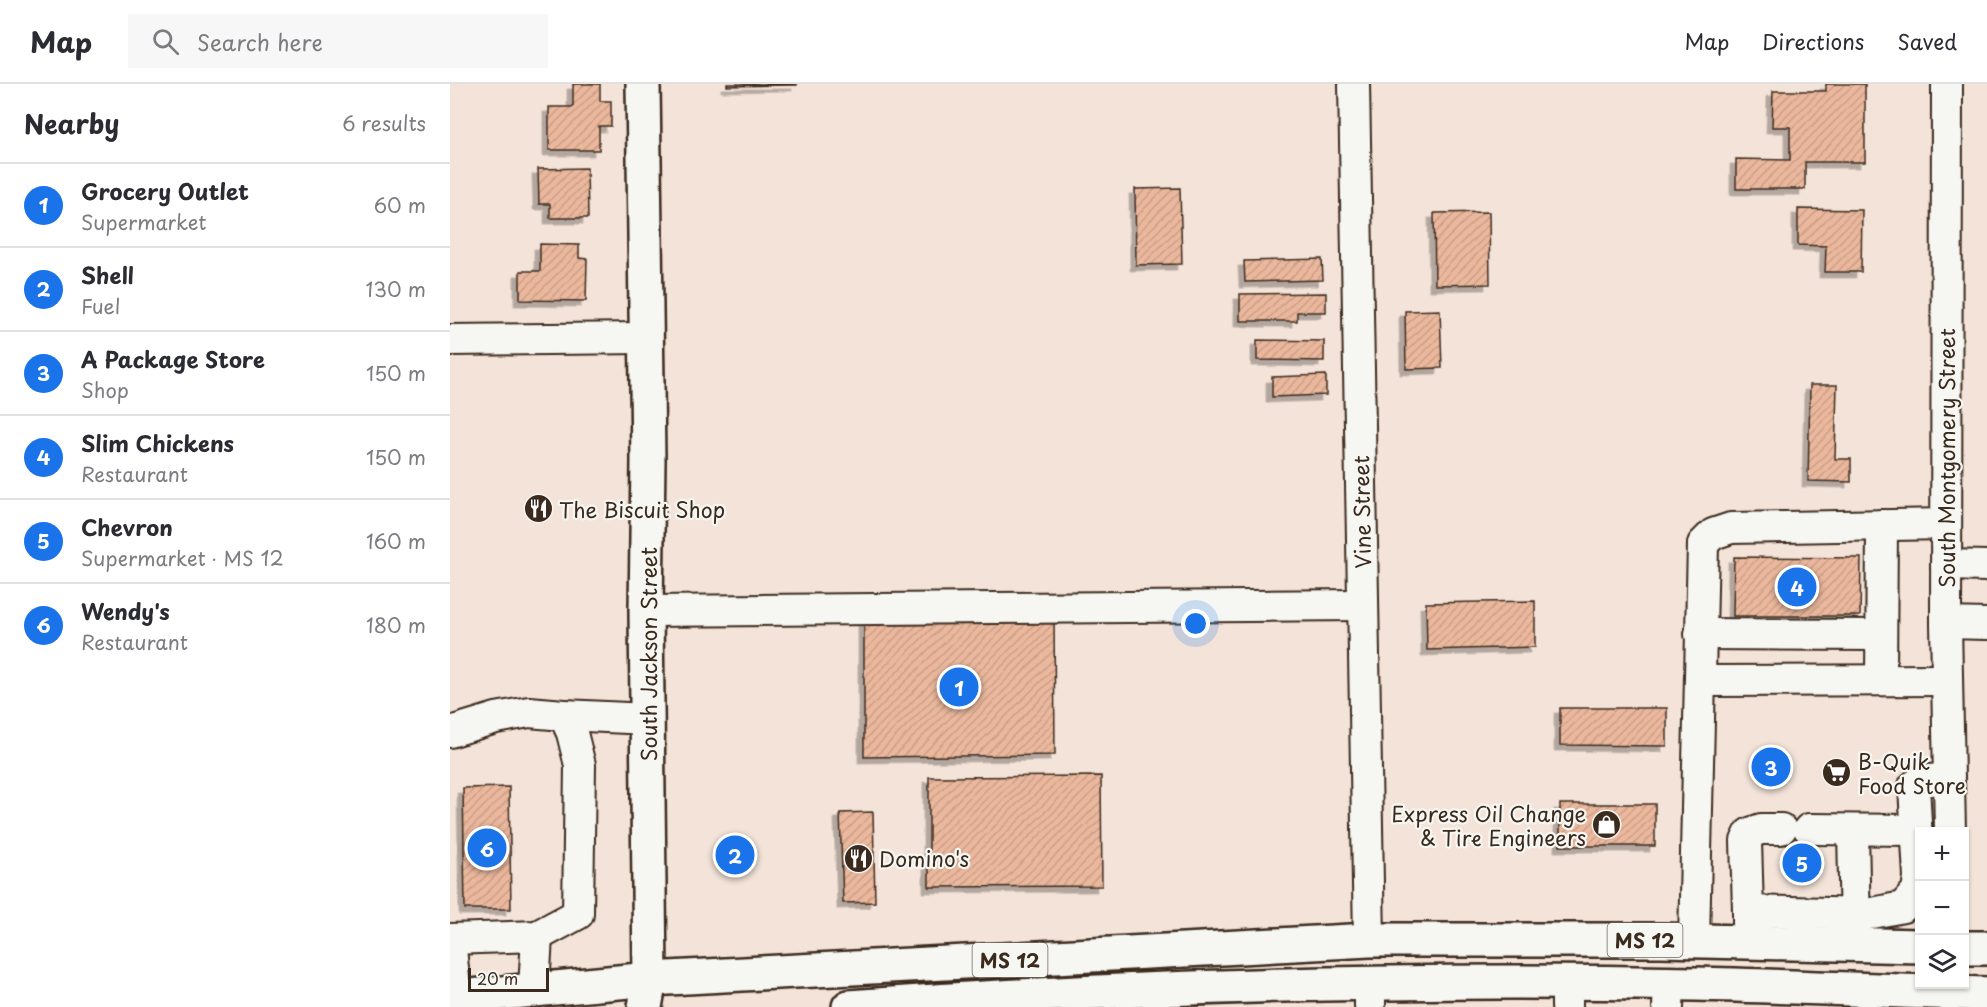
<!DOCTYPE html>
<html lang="en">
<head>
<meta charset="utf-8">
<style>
	:root { --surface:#fff; --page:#f7f7f7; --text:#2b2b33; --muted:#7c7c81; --line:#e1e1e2; --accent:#1a73e8 }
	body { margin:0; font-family:"Playpen Sans",sans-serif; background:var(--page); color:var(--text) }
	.controls { position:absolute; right:18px; bottom:18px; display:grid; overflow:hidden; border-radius:0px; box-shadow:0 2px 4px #0004 }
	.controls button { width:54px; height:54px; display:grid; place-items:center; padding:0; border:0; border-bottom:2px solid var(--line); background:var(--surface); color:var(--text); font:30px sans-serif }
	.scale { position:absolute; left:18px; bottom:15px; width:81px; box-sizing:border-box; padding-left:6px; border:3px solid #3b2a1e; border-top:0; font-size:16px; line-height:21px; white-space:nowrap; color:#3b2a1e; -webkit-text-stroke:4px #f6f6f2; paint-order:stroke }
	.you { position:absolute; left:746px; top:540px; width:21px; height:21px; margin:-15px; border:4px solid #fff; border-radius:50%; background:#1a73e8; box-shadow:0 0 0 9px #1a73e833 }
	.badge { display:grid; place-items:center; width:39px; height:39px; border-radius:50%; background:var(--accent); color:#fff; font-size:20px; font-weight:700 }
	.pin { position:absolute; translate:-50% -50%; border:3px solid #fff; box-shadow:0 2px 6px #0006 }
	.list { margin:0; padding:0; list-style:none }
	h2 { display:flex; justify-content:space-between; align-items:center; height:78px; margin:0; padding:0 24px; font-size:26px }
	h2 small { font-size:20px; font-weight:400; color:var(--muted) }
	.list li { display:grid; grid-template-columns:39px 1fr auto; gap:18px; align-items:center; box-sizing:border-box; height:84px; padding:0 24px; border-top:2px solid var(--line) }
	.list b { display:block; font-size:22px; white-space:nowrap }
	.list p { margin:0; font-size:20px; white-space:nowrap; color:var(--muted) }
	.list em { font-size:20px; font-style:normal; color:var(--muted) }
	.icon { flex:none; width:33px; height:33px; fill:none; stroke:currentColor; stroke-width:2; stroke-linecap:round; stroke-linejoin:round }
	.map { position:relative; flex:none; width:1537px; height:923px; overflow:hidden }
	header { display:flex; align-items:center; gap:36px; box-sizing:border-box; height:84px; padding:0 30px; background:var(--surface); border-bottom:2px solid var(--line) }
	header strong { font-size:28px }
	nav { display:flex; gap:33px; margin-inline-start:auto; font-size:21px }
	.search { width:420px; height:54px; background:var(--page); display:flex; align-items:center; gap:15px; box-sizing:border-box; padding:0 21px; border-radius:0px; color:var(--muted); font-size:22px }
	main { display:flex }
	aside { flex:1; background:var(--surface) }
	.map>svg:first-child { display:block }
	.building { fill:url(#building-hatch); stroke:#3b2a1e; stroke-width:1.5; filter:url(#shadow) }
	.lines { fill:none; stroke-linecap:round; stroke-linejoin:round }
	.minor-casing { stroke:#3b2a1e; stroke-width:34 }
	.major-casing { stroke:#3b2a1e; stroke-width:38 }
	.minor { stroke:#f6f6f2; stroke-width:30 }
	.major { stroke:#f6f6f2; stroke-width:33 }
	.labels { text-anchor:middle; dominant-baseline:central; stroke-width:4.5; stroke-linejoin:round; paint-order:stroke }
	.shield { fill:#f6f6f2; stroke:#73675e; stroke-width:1.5 }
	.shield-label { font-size:20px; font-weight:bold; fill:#3b2a1e }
	.street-label { font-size:21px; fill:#3b2a1e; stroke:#f6f6f2 }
	.poi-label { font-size:21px; fill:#3b2a1e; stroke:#f6f6f2; text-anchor:start }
</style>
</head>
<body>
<header>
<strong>Map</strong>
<div class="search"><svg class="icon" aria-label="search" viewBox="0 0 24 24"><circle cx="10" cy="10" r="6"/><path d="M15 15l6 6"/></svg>Search here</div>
<nav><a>Map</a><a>Directions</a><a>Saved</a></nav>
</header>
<main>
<aside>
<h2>Nearby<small>6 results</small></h2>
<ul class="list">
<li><span class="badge">1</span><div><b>Grocery Outlet</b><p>Supermarket</p></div><em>60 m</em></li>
<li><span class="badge">2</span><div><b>Shell</b><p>Fuel</p></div><em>130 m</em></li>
<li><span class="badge">3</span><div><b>A Package Store</b><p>Shop</p></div><em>150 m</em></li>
<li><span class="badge">4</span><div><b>Slim Chickens</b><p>Restaurant</p></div><em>150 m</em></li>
<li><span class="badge">5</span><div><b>Chevron</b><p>Supermarket · MS 12</p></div><em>160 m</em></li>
<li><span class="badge">6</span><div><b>Wendy's</b><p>Restaurant</p></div><em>180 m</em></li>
</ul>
</aside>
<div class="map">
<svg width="1537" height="923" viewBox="0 0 1537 923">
	<defs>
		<pattern id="building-hatch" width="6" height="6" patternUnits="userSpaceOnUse" patternTransform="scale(1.5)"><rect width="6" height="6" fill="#ebb89d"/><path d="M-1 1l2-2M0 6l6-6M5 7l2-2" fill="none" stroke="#ca9e87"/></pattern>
		<filter id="shadow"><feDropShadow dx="-5.5" dy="5.5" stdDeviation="0" flood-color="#0004"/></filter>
	</defs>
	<rect width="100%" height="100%" fill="#f3e3d8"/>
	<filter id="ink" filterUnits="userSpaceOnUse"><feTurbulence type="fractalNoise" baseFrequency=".0167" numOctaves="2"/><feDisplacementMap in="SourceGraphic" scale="12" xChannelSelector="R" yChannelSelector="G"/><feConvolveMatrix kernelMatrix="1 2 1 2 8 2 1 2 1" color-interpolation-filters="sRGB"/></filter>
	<g filter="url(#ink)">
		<!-- building -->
		<g class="building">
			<polygon points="123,0 150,0 150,17 161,17 161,42 149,42 149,66 99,66 99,23 123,23"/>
			<polygon points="277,0 347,0 347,1 277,2"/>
			<polygon points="1376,0 1415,0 1415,78 1355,78 1355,105 1286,105 1286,75 1340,76 1340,43 1322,43 1323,7 1376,7"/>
			<polygon points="137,84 138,134 100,134 100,120 89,120 88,85"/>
			<polygon points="730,104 732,180 686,181 685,105"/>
			<polygon points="1348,125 1412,126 1411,188 1375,188 1376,162 1348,161"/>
			<polygon points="1039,128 1040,200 985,201 984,129"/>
			<polygon points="90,160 129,161 129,174 137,175 136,217 70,216 70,187 90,187"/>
			<polygon points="872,175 873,196 795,198 794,177"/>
			<polygon points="876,209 876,228 847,228 847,237 790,237 790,210"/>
			<polygon points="990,226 992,284 956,285 955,227"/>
			<polygon points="807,256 874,257 874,277 807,276"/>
			<polygon points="876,291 876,311 822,313 822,293"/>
			<polygon points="1360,301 1387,301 1385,375 1401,375 1401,398 1358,397"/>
			<polygon points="1284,473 1411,474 1410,532 1283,532"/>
			<polygon points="1085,517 1085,563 977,566 976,519"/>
			<polygon points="604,534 605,671 414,673 414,535"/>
			<polygon points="1110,624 1217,624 1217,662 1110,661"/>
			<polygon points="651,692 652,802 479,803 479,693"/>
			<polygon points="59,703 61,825 15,825 13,704"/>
			<rect x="1110" y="720" width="95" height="42"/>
			<polygon points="423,728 425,818 393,819 390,729"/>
		</g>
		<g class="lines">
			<defs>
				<g id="minor">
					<polyline points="904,0 919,856"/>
					<polyline points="1497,0 1496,539 1500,748"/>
					<polyline points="0,256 196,254"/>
					<polyline points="1496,481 1537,482"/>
					<polyline points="196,527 912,521"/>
					<polyline points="1496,539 1537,540"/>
					<polyline points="1250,550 1431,551"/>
					<polyline points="1431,596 1432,441"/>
					<polyline points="1250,597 1497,596"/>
					<polyline points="114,631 198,635"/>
					<polyline points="0,648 46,634 79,628 114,631 122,649 130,681 128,830 87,852 0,855"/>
					<polyline points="1359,745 1466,746"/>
					<polyline points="1403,746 1405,848"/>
					<polyline points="1298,827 1296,757 1300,749 1311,745 1331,745"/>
					<polyline points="0,855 6,913"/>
					<polyline points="1244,857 1253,460 1263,450 1281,444 1496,440"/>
					<polyline points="1298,858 1298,827 1417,830 1453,823 1467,807 1469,793 1464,702 1471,697 1499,694"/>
					<polyline points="920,899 920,923"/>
					<polyline points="84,905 87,852"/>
					<polyline points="1117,923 1117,899"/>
					<polyline points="1218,923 1219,900"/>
				</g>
				<g id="major">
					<polyline points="193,0 198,376 196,527 200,895 195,923"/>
					<polyline points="1514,864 1537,864"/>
					<polyline points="0,914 200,895 919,856 1211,856 1470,862"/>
					<path d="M399 923C680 902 963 894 1245 900 1342 902 1440 907 1537 910"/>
				</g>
			</defs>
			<!-- minor casing -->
			<use href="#minor" class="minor-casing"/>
			<!-- major casing -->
			<use href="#major" class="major-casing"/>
			<!-- minor -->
			<use href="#minor" class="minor"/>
			<!-- major -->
			<use href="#major" class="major"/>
		</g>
	</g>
	<!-- icons -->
	<defs>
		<symbol id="restaurant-disc" viewBox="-11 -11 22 22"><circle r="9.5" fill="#3b2a1e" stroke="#f6f6f2"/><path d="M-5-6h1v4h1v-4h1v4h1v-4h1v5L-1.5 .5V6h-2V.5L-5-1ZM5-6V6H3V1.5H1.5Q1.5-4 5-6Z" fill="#fff"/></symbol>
		<symbol id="supermarket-disc" viewBox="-11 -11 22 22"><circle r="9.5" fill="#3b2a1e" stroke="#f6f6f2"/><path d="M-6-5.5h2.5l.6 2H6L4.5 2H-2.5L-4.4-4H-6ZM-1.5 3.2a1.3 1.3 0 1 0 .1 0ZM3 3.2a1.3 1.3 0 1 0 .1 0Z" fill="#fff"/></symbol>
		<symbol id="shop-disc" viewBox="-11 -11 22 22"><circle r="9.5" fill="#3b2a1e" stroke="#f6f6f2"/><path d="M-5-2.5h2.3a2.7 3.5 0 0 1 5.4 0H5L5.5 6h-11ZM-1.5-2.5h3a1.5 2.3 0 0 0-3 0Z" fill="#fff"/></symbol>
	</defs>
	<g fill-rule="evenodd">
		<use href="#restaurant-disc" x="72" y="408" width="33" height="33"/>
		<use href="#supermarket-disc" x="1370" y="672" width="33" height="33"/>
		<use href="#shop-disc" x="1140" y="724" width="33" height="33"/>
		<use href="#restaurant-disc" x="392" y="758" width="33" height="33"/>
	</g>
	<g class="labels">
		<!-- shield labels -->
		<g class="shield">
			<rect x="1157.5" y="839" width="75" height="34" rx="4.5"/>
			<rect x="522.5" y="859" width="75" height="34" rx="4.5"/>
		</g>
		<g class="shield-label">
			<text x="1195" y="856">MS 12</text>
			<text x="560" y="876">MS 12</text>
		</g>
		<!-- street labels -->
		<g class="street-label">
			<text transform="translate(1496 374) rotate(-90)">South Montgomery Street</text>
			<text transform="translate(911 428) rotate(-91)">Vine Street</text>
			<text transform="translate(198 570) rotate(-90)">South Jackson Street</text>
		</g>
		<!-- poi labels -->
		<g class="poi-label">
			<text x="109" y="425">The Biscuit Shop</text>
			<text x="1408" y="677">B-Quik<tspan x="1408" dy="24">Food Store</tspan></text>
			<text x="1136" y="729" text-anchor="end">Express Oil Change<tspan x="1136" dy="24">&amp; Tire Engineers</tspan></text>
			<text x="429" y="774">Domino's</text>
		</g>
	</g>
</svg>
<div class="controls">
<button>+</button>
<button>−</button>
<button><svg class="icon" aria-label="layers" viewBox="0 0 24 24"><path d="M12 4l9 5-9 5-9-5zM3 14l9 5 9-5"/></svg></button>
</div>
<div class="scale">20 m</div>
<div class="you"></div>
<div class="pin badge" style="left:509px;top:603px">1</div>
<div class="pin badge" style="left:285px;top:771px">2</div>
<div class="pin badge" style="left:1321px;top:683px">3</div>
<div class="pin badge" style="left:1347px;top:503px">4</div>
<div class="pin badge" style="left:1352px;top:779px">5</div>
<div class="pin badge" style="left:37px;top:764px">6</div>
</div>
</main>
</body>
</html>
